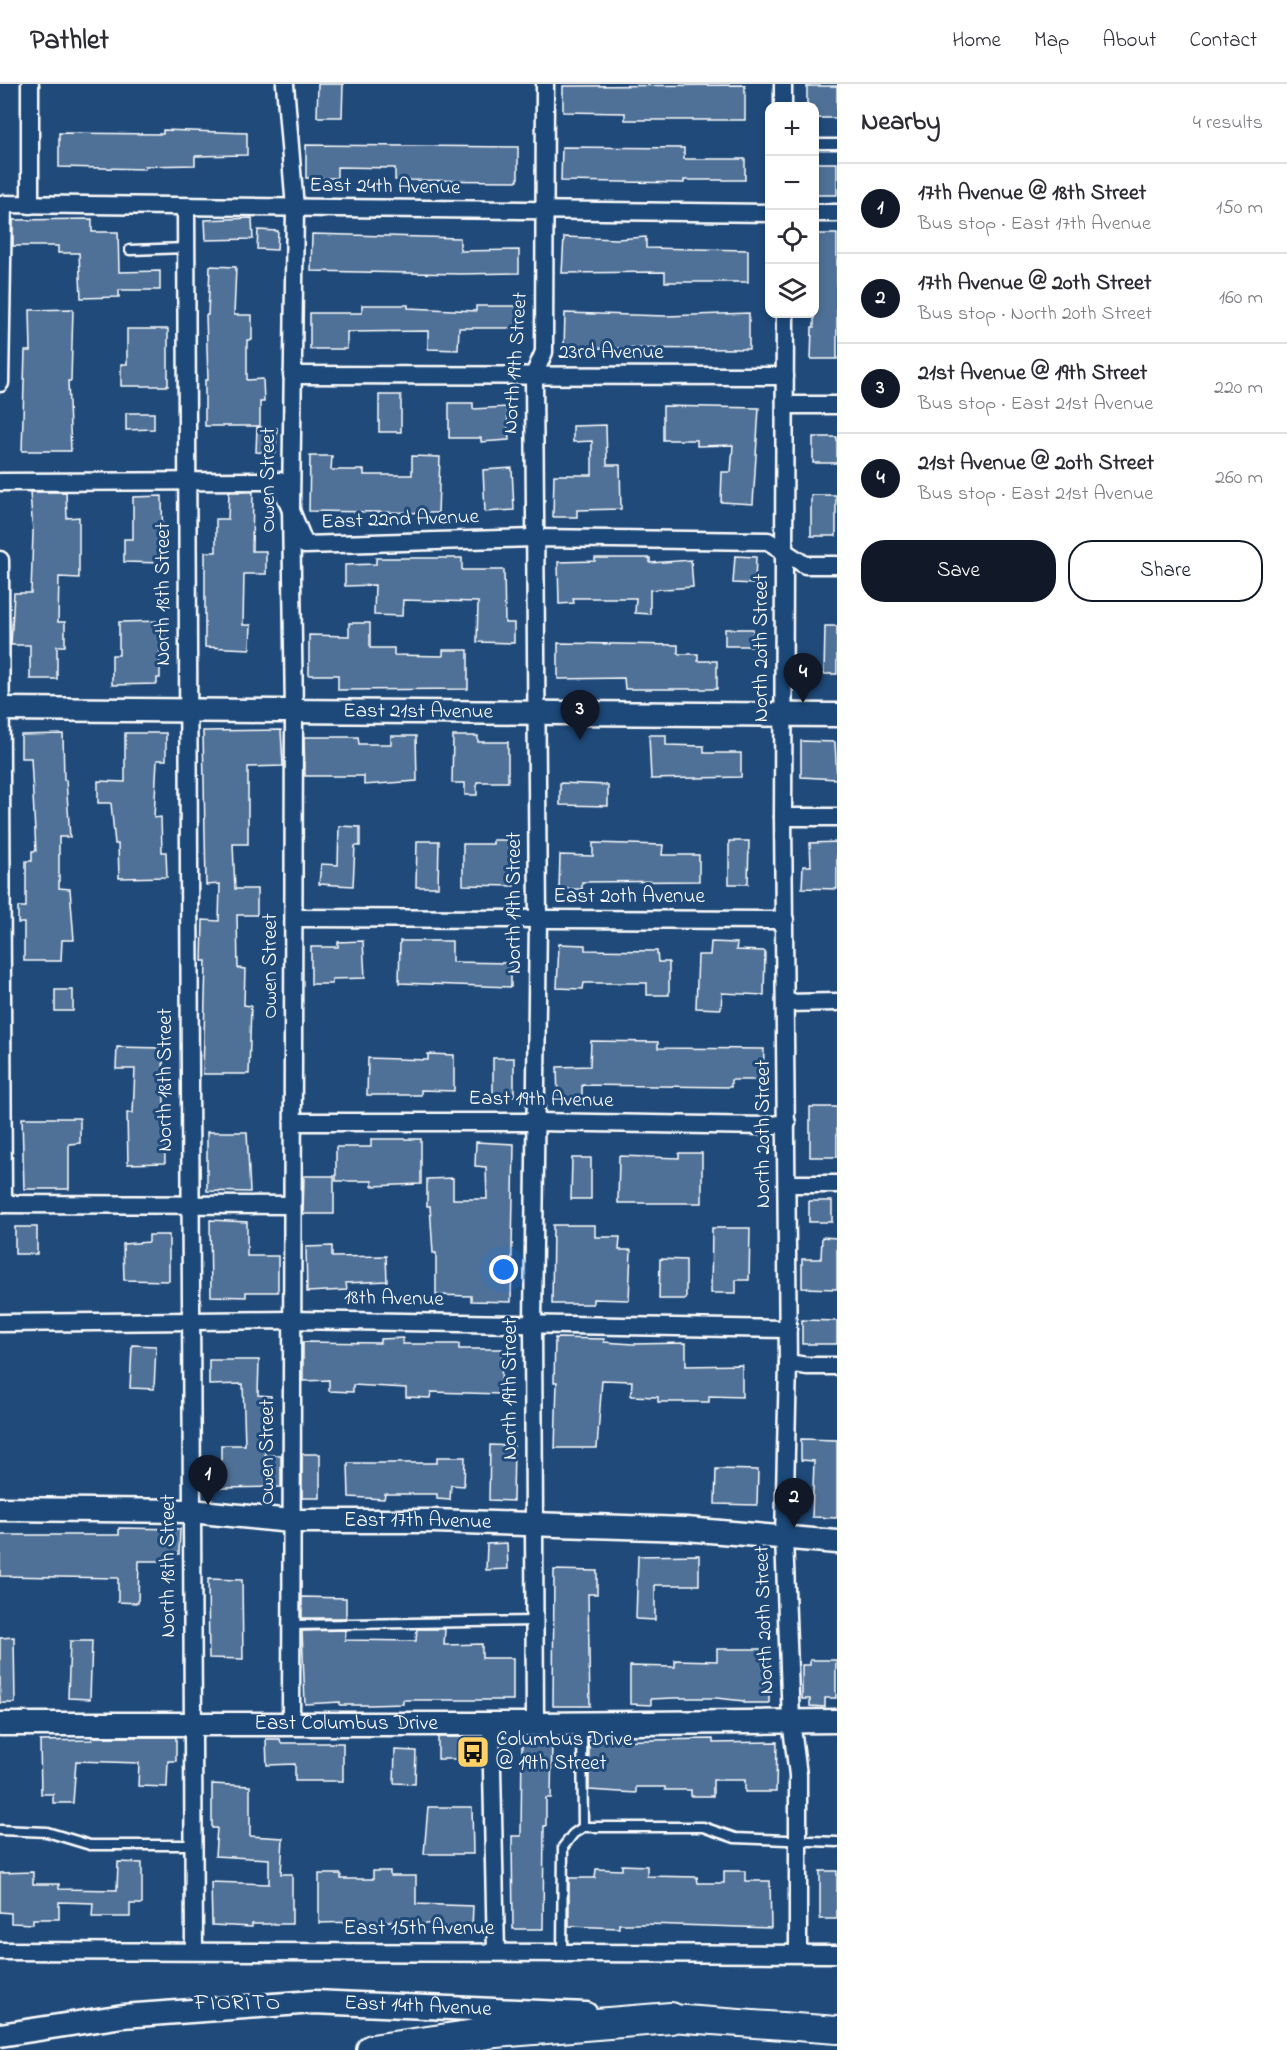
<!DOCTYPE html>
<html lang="en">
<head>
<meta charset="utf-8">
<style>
	:root { --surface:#fff; --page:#f2f2f3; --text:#2b2b33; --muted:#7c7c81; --line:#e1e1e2; --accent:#111827 }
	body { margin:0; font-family:"Indie Flower",sans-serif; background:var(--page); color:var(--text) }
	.controls { position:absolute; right:18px; top:18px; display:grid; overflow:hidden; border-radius:12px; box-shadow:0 3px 9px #0003 }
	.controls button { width:54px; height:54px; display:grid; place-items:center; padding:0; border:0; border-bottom:2px solid var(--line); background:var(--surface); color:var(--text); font:30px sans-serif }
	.you { position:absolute; left:504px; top:1186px; width:21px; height:21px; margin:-15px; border:4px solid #fff; border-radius:50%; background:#1a73e8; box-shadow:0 0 0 9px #1a73e833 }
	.badge { display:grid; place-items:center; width:39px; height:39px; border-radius:50%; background:var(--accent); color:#fff; font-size:20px; font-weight:700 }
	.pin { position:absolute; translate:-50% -50px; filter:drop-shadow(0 2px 3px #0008) }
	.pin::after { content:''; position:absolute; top:32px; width:21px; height:18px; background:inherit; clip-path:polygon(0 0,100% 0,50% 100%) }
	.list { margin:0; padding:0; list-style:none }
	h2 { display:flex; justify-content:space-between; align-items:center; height:78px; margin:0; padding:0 24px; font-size:26px }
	h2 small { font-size:20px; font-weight:400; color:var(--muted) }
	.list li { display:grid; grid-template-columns:39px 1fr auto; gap:18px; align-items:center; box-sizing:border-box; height:90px; padding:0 24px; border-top:2px solid var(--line) }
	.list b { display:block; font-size:22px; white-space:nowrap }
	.list p { margin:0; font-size:20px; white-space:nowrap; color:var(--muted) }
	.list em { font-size:20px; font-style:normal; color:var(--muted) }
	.actions { display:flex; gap:12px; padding:18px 24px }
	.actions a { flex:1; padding:14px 0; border:2px solid var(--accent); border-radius:24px; text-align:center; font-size:21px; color:var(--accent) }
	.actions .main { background:var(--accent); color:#fff }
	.icon { flex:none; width:33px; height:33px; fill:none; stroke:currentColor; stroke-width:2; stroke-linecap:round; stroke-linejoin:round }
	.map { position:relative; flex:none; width:837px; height:1966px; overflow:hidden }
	header { display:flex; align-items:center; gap:36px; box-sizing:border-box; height:84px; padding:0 30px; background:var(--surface); border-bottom:2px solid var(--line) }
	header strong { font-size:28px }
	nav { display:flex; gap:33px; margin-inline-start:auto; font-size:21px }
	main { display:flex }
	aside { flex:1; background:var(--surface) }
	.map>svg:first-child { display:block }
	.building { fill:#507197; stroke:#fff; stroke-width:1.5 }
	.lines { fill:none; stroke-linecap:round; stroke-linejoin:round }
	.lane-casing { stroke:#fff; stroke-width:13 }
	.street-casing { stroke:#fff; stroke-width:21 }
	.secondary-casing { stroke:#fff; stroke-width:27 }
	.primary-casing { stroke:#fff; stroke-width:30 }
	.highway-casing { stroke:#fff; stroke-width:34 }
	.lane { stroke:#1f4a7a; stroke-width:8 }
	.street { stroke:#1f4a7a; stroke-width:16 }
	.secondary { stroke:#1f4a7a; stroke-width:22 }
	.primary { stroke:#1f4a7a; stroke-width:26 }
	.highway { stroke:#1f4a7a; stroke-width:30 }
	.labels { text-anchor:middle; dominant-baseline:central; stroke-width:6; stroke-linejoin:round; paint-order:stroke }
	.street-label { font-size:21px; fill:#fff; stroke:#1f4a7a }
	.poi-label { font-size:21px; fill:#fff; stroke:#1f4a7a; text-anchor:start }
	.neighbourhood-label { font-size:22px; letter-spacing:1.5px; fill:#fff; stroke:#1f4a7a }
</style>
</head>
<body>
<header>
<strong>Pathlet</strong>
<nav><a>Home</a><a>Map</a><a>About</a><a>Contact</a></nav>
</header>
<main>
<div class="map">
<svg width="837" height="1966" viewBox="0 0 837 1966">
	<rect width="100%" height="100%" fill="#1f4a7a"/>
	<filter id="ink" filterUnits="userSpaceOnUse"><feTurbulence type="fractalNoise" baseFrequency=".0167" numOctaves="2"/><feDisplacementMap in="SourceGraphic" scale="12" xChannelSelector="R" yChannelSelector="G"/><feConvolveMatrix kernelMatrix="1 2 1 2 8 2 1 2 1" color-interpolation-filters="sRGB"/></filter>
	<g filter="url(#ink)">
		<!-- building -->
		<g class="building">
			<polygon points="318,0 343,0 342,33 317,33"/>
			<polygon points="745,1 745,36 625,36 625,29 563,28 563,2"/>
			<polygon points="807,2 837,2 837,34 814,34 814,22 807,22"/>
			<polygon points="163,46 247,49 247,71 195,72 195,81 145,82 145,85 59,83 59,49 163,50"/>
			<polygon points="306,61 518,63 518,97 395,96 395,84 337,83 337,94 306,94"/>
			<polygon points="562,63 684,64 684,75 745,75 745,96 684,96 684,99 561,97"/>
			<rect x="814" y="79" width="23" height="32"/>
			<polygon points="252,134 253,155 206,156 205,136"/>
			<polygon points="92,135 92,148 118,148 119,188 160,187 160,206 119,206 119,213 81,214 79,169 58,169 58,162 13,162 13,136"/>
			<polygon points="258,146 278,147 277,166 257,165"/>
			<polygon points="312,150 460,154 460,167 519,166 519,189 460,190 311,187"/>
			<polygon points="814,150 837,150 837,275 811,275 812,243 814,243"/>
			<polygon points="564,153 617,155 646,153 646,164 748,166 748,198 665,198 665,188 562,189"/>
			<polygon points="210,182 236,183 234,231 252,231 252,256 247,256 247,296 263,295 264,318 260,318 260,342 205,342 205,296 208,296 206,231 208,231"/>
			<polygon points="362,221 408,221 408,224 476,227 476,222 520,222 520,244 459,244 458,266 428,265 428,247 347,248 347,265 310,265 310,229 362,229"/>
			<polygon points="73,225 71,297 68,297 71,367 22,367 25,267 31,267 30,226"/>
			<polygon points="565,229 666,232 749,229 749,265 564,264"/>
			<polygon points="127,245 168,245 168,302 121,302 121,280 127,280"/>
			<rect x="379" y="311" width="22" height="37"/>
			<polygon points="449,319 473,319 473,325 507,323 509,356 481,358 481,354 449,354"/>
			<polygon points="663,322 759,324 753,420 721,418 722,388 731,388 733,361 697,362 697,356 663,356"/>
			<polygon points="126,329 154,329 154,345 126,346"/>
			<polygon points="606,341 607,381 620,381 621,425 577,426 577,433 553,433 554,391 592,391 592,357 573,358 573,342"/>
			<polygon points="257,343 277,344 276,369 256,368"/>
			<rect x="813" y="353" width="24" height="26"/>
			<polygon points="310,372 332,372 331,386 364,386 364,391 412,391 412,372 440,373 438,429 309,427"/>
			<polygon points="512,384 514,426 485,428 483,386"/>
			<polygon points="30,408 66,408 67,434 79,433 79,494 59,493 58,538 65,538 65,562 57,562 57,595 30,595 30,561 11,561 14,509 31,509 33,448"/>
			<polygon points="229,408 253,408 252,467 266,467 266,490 244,490 243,541 251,541 250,565 205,563 205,468 216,468 216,435 228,435"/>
			<rect x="811" y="411" width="25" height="41"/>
			<polygon points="162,412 163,479 124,478 124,455 133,455 133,413"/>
			<polygon points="735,472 756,473 755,500 733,499"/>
			<polygon points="376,474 462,474 462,486 504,486 505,539 514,539 514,559 477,558 478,518 403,516 402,532 374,531 375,501 345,502 345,481 376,480"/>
			<polygon points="595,474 650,474 650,479 691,476 693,503 650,506 650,530 635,529 636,514 573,514 574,519 559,520 558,478 595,477"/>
			<polygon points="165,537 165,566 160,566 160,594 157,594 157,600 112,601 112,571 119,571 119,538"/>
			<polygon points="349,539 370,539 370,564 394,564 394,571 443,572 443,566 468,566 468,605 338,606 338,591 309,591 309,551 349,552"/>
			<polygon points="825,542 837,542 837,590 824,590"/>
			<rect x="725" y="545" width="28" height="17"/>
			<polygon points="558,559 678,561 678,570 698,570 698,577 717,577 717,605 625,605 624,594 558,595"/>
			<polygon points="281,646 283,682 248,683 248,760 233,760 235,805 257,805 257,831 237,831 238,884 245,885 244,921 251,922 249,990 203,990 206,877 202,877 203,836 219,837 220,800 206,801 203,647"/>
			<polygon points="125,649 166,649 166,676 157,676 154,734 161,733 162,768 166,768 167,793 119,794 118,760 115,760 111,719 98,719 98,697 125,698"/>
			<polygon points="63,650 64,696 66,696 70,753 59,753 59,804 70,805 74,856 62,856 61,877 24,877 24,839 18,839 18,823 26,823 26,777 32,777 32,767 36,767 31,674 21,674 21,651"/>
			<polygon points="649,651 666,651 666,661 704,662 704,669 741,669 741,693 651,695"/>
			<polygon points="391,652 416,652 417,697 364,701 364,692 305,692 304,653 358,653 359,660 391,660"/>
			<polygon points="453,652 478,652 478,658 508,658 508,698 477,698 477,711 465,711 465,699 452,699"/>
			<polygon points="801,657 835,658 837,695 801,693"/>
			<polygon points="560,699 608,701 608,722 560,721"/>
			<polygon points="339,742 360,743 360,762 355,762 353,802 319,800 321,780 338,781"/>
			<polygon points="493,756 514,756 514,802 463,801 463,760 493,760"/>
			<polygon points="417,757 439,757 438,803 416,803"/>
			<polygon points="729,757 749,757 748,800 729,800"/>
			<polygon points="837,758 837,805 802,804 803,782 811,782 810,759"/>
			<polygon points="593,759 663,761 662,771 699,771 699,797 582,798 582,805 559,805 560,771 593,772"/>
			<polygon points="363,857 365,894 332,895 332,900 311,900 311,863 338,863 338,858"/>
			<polygon points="400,857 452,857 452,878 511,879 511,903 399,899"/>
			<polygon points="711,858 737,859 736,866 765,867 764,911 722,909 721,925 696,924 698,871 710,871"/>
			<polygon points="559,860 585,861 585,866 657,867 658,878 669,878 669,911 647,911 647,899 584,899 583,905 557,904"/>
			<rect x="55" y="906" width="18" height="21"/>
			<polygon points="591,957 658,958 658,964 764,965 763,996 731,996 731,1003 582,1001 582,1015 558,1015 557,983 590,982"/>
			<polygon points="117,963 163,964 165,1079 128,1080 127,1029 133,1029 135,985 116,985"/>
			<polygon points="428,970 454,971 454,1007 421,1006 421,1011 367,1011 368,974 428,976"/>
			<rect x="493" y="974" width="21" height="38"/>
			<rect x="810" y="1023" width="27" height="50"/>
			<polygon points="22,1034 80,1034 80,1059 69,1060 69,1105 24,1105"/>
			<polygon points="207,1048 247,1048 250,1108 207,1107"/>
			<polygon points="371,1055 421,1055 421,1100 372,1102 372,1097 336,1097 336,1063 371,1063"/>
			<polygon points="476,1058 514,1060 511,1218 471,1217 471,1212 436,1211 436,1169 433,1169 430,1122 427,1122 427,1095 453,1094 453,1115 487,1115 486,1083 475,1082"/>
			<polygon points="679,1069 702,1069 702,1119 618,1119 619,1072 679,1074"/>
			<polygon points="572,1074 591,1074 591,1115 571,1115"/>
			<polygon points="304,1092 334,1092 334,1130 303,1130"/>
			<rect x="809" y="1117" width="23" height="21"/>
			<polygon points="210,1136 247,1138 247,1172 278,1172 278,1208 246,1208 246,1213 211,1212"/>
			<polygon points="553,1141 595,1141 595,1153 620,1153 619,1166 631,1166 629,1216 593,1215 593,1220 552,1220"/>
			<rect x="15" y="1143" width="22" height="27"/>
			<polygon points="712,1144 750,1144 749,1196 736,1196 736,1209 711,1209"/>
			<polygon points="149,1151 169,1151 169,1197 124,1196 123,1160 149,1158"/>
			<polygon points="822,1153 837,1154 837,1205 802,1204 802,1175 821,1175"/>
			<polygon points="332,1162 332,1173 386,1172 387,1197 346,1199 347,1206 307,1208 306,1163"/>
			<polygon points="660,1175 686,1176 686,1215 659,1215"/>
			<polygon points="802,1236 837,1237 837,1260 802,1260"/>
			<polygon points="403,1254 403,1260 459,1260 459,1265 502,1265 501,1310 431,1308 430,1314 406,1313 406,1304 353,1301 353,1308 329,1307 329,1296 303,1297 303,1258 380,1259 380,1255"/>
			<polygon points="555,1254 604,1255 604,1258 633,1260 686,1259 686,1282 742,1281 742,1313 709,1312 709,1318 658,1318 658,1313 631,1312 632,1297 602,1296 597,1364 555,1364 557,1298 554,1298"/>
			<polygon points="132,1261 156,1262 154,1305 130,1304"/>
			<polygon points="209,1276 259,1276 258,1311 271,1312 271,1333 265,1333 265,1371 281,1371 281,1403 221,1404 221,1361 245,1361 243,1300 209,1301"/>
			<polygon points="801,1355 837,1356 837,1434 812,1433 814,1377 801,1376"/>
			<polygon points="490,1361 514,1362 513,1417 489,1416"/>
			<rect x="302" y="1370" width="18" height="44"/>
			<polygon points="437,1373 465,1373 464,1402 451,1401 450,1416 437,1415 437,1410 385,1410 384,1415 349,1413 348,1379 437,1379"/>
			<polygon points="716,1385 758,1386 757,1421 715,1420"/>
			<polygon points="119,1444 180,1445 179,1470 175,1470 175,1477 139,1477 138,1519 118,1518 118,1494 0,1492 0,1451 119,1451"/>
			<polygon points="507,1459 508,1485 486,1486 487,1460"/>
			<polygon points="699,1471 699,1501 655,1501 655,1536 636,1535 638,1472"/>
			<polygon points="554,1486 597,1487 597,1510 588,1510 590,1622 553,1622"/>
			<polygon points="208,1495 242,1496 243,1575 209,1574"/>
			<polygon points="302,1513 346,1514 346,1534 302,1534"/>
			<polygon points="417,1545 445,1545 444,1561 482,1560 482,1574 513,1574 513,1616 403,1616 403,1620 369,1621 340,1621 340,1618 305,1620 302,1547 345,1546 345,1556 416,1557"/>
			<polygon points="14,1553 15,1619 0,1619 0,1554"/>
			<polygon points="70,1557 92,1557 90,1615 68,1614"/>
			<polygon points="717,1565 769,1565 769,1619 744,1619 744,1617 716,1614 673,1614 651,1615 651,1621 630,1620 630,1582 675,1583 675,1576 717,1577"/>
			<polygon points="810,1576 836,1576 836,1614 825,1614 825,1623 810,1622 810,1615 802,1615 802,1581 810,1581"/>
			<polygon points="92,1653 176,1653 176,1677 168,1677 167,1703 138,1702 139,1679 76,1677 73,1719 53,1719 53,1710 41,1710 40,1657 92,1656"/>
			<rect x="438" y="1653" width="36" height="22"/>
			<polygon points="266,1655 280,1655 281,1659 343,1659 343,1697 295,1697 295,1680 267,1681"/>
			<polygon points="713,1655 713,1659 777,1658 776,1708 745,1708 745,1696 713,1696 713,1712 691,1712 691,1706 665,1706 665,1703 636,1703 636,1709 589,1706 589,1657"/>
			<polygon points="522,1657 552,1657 551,1714 546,1714 546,1742 544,1742 543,1845 513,1845 512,1752 521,1752"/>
			<polygon points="395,1666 416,1667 415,1700 394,1699"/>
			<polygon points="212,1700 250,1702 250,1752 283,1754 281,1790 292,1790 292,1840 252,1840 252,1843 212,1841 211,1798 269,1800 269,1775 215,1772 217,1744 212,1744"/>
			<polygon points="428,1723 472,1723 473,1770 424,1770"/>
			<polygon points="118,1778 142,1779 142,1820 130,1820 130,1833 92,1833 93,1819 59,1818 59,1835 33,1835 33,1840 11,1839 11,1829 0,1828 0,1789 33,1788 33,1800 59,1800 59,1805 117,1806"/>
			<polygon points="622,1781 647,1782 647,1792 697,1793 698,1799 724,1799 724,1787 745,1787 745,1797 770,1797 771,1844 646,1840 619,1840 619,1844 569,1842 569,1794 595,1794 596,1785 622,1786"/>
			<polygon points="373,1787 390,1787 390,1792 416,1792 416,1820 473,1822 472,1845 435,1843 435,1840 395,1839 395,1837 319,1839 319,1790 341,1790 341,1795 373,1795"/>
			<rect x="820" y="1787" width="17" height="48"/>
		</g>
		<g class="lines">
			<defs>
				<g id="lane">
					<polyline points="814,60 837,60"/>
					<polyline points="130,166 186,164"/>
					<polyline points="291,1541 535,1537"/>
					<polyline points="582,1642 583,1743"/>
					<polyline points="0,1746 47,1748 90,1761 193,1761"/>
					<polyline points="562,1868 563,1763 573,1750 583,1743 703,1743 735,1754 837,1758"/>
				</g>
				<g id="street">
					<polyline points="30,0 30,121"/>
					<polyline points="285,0 295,124 291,423 294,629 291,1640"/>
					<polyline points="783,0 783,22"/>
					<polyline points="0,120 770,129"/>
					<polyline points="186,124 194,1867"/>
					<polyline points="814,129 837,129"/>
					<polyline points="785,230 783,733 788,1279 784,1454 791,1636 798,1691 798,1869"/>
					<polyline points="292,291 785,292"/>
					<polyline points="0,299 3,120"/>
					<polyline points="786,321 837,321"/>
					<polyline points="0,398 279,397 305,461 534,454 768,457 805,481 837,481"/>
					<polyline points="0,476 3,1120"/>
					<polyline points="783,733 837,733"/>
					<polyline points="294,834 785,836"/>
					<polyline points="786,919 837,918"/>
					<polyline points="293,1038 537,1038 766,1042 787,1039"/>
					<polyline points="788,1100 837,1100"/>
					<polyline points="0,1120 292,1121"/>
					<polyline points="0,1239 291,1236 788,1245"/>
					<polyline points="788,1279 807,1282 837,1282"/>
					<polyline points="491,1640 496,1868"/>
					<polyline points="535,1640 533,1240 538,836 534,291 544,268 545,0"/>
					<polyline points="0,1867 837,1870"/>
				</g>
				<g id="secondary">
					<path id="s1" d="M0 625 837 631"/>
					<path id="s2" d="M0 1425 191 1427 291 1437H434L686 1445 837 1458"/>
					<path id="s3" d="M0 1640H535L837 1637"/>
					<path id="s4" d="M0 1951 123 1932 314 1918 586 1930"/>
				</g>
				<polyline id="primary" points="671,1934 837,1946"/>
				<polyline id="highway" points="372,1966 496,1948 671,1934"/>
			</defs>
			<!-- lane casing -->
			<use href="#lane" class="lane-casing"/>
			<!-- street casing -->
			<use href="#street" class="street-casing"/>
			<!-- secondary casing -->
			<use href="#secondary" class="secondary-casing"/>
			<!-- primary casing -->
			<use href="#primary" class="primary-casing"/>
			<!-- highway casing -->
			<use href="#highway" class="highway-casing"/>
			<!-- lane -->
			<use href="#lane" class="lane"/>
			<!-- street -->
			<use href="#street" class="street"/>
			<!-- secondary -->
			<use href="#secondary" class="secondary"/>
			<!-- primary -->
			<use href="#primary" class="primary"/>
			<!-- highway -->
			<use href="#highway" class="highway"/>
		</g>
	</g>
	<!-- icons -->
	<defs>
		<symbol id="bus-square" viewBox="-11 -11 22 22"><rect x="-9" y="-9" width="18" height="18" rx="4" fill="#ffd166" stroke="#1f4a7a"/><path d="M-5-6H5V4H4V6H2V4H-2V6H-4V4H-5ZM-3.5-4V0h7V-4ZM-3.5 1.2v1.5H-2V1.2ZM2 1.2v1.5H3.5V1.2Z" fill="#111"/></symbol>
	</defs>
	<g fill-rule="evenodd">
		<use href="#bus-square" x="454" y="1649" width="38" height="38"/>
	</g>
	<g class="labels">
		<!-- street labels -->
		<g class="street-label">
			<text transform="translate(385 103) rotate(1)">East 24th Avenue</text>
			<text x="611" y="269">23rd Avenue</text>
			<text transform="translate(516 279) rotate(-86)">North 19th Street</text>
			<text transform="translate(269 396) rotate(-90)">Owen Street</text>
			<text transform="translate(400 436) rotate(-2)">East 22nd Avenue</text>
			<text transform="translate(164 510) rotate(-90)">North 18th Street</text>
			<text transform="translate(762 564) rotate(-90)">North 20th Street</text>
			<text stroke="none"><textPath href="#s1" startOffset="418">East 21st Avenue</textPath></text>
			<text x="629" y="813">East 20th Avenue</text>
			<text transform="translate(515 819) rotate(-90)">North 19th Street</text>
			<text transform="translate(271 882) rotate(-90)">Owen Street</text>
			<text transform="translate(166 996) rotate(-90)">North 18th Street</text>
			<text transform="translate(541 1016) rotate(1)">East 19th Avenue</text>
			<text transform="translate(764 1050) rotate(-90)">North 20th Street</text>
			<text transform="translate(394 1215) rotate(1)">18th Avenue</text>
			<text transform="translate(511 1305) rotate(-90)">North 19th Street</text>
			<text transform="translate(268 1368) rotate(-90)">Owen Street</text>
			<text stroke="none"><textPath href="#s2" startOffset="418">East 17th Avenue</textPath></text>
			<text transform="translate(169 1482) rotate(-90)">North 18th Street</text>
			<text transform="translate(765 1536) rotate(-92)">North 20th Street</text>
			<text stroke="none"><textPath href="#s3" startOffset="346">East Columbus Drive</textPath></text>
			<text x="419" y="1845">East 15th Avenue</text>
			<text stroke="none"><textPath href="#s4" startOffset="420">East 14th Avenue</textPath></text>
		</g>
		<!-- poi labels -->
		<g class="poi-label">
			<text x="496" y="1656">Columbus Drive<tspan x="496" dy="24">@ 19th Street</tspan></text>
		</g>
		<!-- neighbourhood labels -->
		<g class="neighbourhood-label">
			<text x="238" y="1920">FIORITO</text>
		</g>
	</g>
</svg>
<div class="controls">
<button>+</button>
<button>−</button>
<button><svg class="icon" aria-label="locate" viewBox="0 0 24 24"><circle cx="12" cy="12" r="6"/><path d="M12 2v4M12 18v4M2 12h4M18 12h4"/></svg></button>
<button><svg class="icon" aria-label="layers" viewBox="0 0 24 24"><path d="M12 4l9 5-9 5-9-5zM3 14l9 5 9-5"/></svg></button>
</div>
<div class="you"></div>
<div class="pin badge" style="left:208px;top:1421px">1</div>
<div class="pin badge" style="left:794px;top:1444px">2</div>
<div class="pin badge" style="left:580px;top:656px">3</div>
<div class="pin badge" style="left:803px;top:619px">4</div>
</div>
<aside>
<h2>Nearby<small>4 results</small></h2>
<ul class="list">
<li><span class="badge">1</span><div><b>17th Avenue @ 18th Street</b><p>Bus stop · East 17th Avenue</p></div><em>150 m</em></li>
<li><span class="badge">2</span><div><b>17th Avenue @ 20th Street</b><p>Bus stop · North 20th Street</p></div><em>160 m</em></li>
<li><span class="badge">3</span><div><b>21st Avenue @ 19th Street</b><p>Bus stop · East 21st Avenue</p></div><em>220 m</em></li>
<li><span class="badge">4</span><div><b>21st Avenue @ 20th Street</b><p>Bus stop · East 21st Avenue</p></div><em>260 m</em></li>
</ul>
<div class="actions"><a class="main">Save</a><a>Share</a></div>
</aside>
</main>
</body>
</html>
